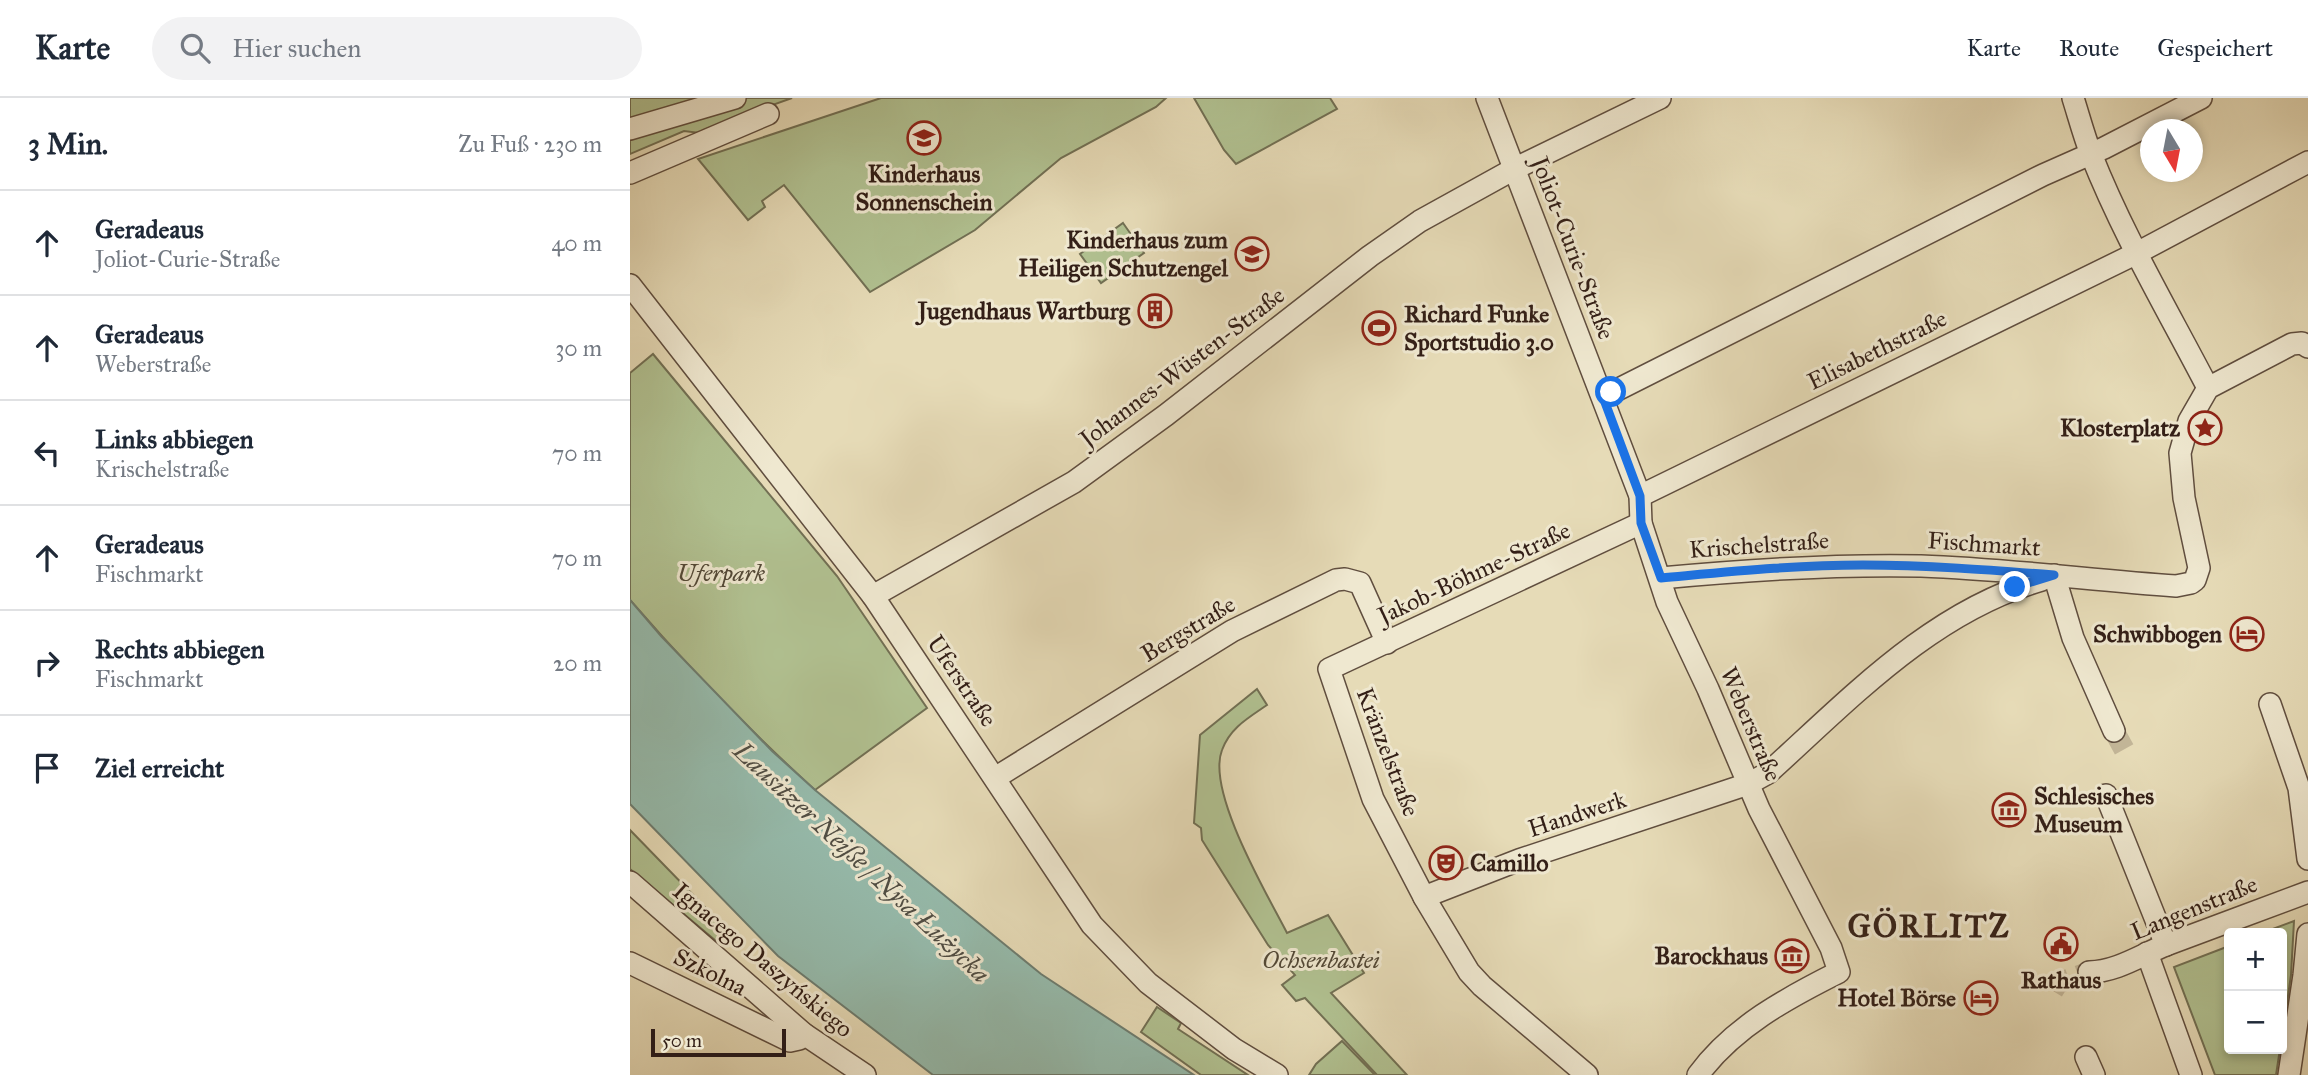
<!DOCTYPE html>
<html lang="de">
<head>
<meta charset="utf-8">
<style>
	:root { --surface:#fff; --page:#f2f2f3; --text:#1f2937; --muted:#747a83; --line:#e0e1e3 }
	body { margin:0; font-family:"IM FELL Great Primer",serif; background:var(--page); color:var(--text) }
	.controls { position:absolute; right:21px; bottom:21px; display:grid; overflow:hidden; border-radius:7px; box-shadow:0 4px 10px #0003 }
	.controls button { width:63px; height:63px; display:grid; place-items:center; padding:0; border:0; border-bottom:2px solid var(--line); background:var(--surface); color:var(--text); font:35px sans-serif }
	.compass { position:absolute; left:1510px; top:21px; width:63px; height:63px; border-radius:50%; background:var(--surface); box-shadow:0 4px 10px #0003; rotate:170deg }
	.scale { position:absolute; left:21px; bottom:18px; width:135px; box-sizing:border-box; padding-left:7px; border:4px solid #331f17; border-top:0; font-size:19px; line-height:24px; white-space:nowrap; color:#331f17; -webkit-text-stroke:5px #efe8d0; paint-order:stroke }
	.stop { position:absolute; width:21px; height:21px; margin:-16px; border:5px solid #1a73e8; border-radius:50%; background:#fff }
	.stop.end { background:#1a73e8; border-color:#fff; box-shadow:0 2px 7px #0008 }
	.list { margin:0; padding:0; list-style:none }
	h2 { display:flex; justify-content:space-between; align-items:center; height:91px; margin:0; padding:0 28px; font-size:30px }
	h2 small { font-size:23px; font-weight:400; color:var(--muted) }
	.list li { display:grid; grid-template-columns:46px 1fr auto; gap:21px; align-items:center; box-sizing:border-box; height:105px; padding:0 28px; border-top:2px solid var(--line) }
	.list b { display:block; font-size:26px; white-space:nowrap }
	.list p { margin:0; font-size:23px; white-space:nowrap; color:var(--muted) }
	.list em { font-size:23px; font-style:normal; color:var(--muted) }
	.icon { flex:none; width:38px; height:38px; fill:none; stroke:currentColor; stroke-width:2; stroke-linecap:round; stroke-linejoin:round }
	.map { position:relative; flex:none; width:1678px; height:977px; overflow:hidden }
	header { display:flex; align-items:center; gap:42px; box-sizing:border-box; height:98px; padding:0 35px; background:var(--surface); border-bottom:2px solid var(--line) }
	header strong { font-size:33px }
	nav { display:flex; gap:38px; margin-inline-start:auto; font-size:24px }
	.search { width:490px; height:63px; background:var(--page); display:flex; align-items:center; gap:18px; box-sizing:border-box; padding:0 24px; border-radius:38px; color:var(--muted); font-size:26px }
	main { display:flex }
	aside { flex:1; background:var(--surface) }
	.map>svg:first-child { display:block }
	.green { fill:#b1c191; stroke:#727054; stroke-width:2 }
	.water { fill:#96bbac; stroke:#6e7d70; stroke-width:2 }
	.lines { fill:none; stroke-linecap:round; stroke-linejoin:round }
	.minor-tunnel { stroke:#c2b597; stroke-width:21; stroke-dasharray:21 10; stroke-linecap:butt }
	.minor-casing { stroke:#604e3f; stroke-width:24 }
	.minor { stroke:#efe8d0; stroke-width:21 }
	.route { stroke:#1a73e8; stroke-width:9 }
	.labels { text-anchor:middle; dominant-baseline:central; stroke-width:6; stroke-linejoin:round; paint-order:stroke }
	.poi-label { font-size:24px; font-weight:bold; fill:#331f17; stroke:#efe8d0; text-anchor:end }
	.street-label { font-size:24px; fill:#331f17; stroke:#efe8d0 }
	.park-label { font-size:24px; font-style:italic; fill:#524836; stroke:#efe8d0 }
	.water-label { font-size:26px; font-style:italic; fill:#514e44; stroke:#efe8d0 }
	.district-label { font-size:32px; font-weight:bold; letter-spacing:2px; fill:#331f17; stroke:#efe8d0 }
</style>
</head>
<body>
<header>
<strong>Karte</strong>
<div class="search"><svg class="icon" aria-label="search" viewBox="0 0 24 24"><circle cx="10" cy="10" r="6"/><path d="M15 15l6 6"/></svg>Hier suchen</div>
<nav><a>Karte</a><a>Route</a><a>Gespeichert</a></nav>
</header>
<main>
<aside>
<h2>3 Min.<small>Zu Fuß · 230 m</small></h2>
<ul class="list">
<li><svg class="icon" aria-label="ahead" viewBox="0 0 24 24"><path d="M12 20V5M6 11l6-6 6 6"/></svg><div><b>Geradeaus</b><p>Joliot-Curie-Straße</p></div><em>40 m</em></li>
<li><svg class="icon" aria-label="ahead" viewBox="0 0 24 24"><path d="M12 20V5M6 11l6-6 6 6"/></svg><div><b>Geradeaus</b><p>Weberstraße</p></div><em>30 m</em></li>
<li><svg class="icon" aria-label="left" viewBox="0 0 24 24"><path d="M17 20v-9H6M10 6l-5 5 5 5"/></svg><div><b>Links abbiegen</b><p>Krischelstraße</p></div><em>70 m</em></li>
<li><svg class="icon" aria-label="ahead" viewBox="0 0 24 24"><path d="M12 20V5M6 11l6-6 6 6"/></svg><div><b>Geradeaus</b><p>Fischmarkt</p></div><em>70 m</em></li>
<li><svg class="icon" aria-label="right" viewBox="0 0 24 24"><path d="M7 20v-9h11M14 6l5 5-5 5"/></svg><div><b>Rechts abbiegen</b><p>Fischmarkt</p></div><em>20 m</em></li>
<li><svg class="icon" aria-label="arrive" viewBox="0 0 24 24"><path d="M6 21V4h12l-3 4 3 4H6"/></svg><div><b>Ziel erreicht</b></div></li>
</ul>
</aside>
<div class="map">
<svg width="1678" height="977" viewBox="0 0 1678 977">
	<rect width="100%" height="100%" fill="#e6dbb7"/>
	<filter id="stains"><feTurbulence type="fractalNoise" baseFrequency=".00286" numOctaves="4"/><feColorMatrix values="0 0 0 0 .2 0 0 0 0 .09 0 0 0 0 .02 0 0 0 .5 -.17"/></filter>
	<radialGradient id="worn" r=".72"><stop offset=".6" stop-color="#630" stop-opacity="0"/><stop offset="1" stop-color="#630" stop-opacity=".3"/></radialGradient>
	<!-- green -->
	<g class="green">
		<polygon points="0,0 162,0 73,32 70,35 54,33 0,56"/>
		<polygon points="251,0 536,0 526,9 431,60 345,132 240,194 154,87 132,103 135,109 118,122 68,61"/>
		<polygon points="564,0 700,0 707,11 606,66 594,52"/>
		<polygon points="493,125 514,155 471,185 450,156"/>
		<path d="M23 256 207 478 297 610 185 692C120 633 58 569 0 502V275Z"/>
		<path d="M627 591 637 607C618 620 600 630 592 652 576 693 637 796 657 835L698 817 734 875 701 895 777 977H747L675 900 666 903 652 887 665 877 638 847 572 742 571 730 564 725 570 637Z"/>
		<polygon points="0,732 105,840 92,848 0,771"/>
		<polygon points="1664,823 1661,877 1652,940 1652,835 1632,835"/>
		<polygon points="1599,848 1599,951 1650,951 1646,977 1585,977 1544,869"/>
		<polygon points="527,909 551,925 548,931 618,977 571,977 511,934"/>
		<polygon points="712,943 745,977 679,977 686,966"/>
	</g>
	<!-- water -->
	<polygon class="water" points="0,502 31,538 142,653 185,692 411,876 564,977 303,977 148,858 0,706"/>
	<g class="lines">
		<!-- minor-tunnel -->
		<g class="minor-tunnel">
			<polyline points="1484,633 1495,653"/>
			<polyline points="1423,893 1428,885 1459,874"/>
		</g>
		<defs>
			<g id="minor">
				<path d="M857 0 1010 398 1011 425 1037 504 1078 591 1129 711 1201 850 1209 874C1157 900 1103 929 1068 977"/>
				<path d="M1443 0C1449 19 1454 38 1461 56 1493 137 1538 213 1578 290"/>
				<polyline points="0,31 105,0"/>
				<polyline points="0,75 138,16"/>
				<polyline points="0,187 243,498 462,827 518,885 604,951 647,977"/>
				<polyline points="973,299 1413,77 1474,50 1571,0"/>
				<polyline points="1010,398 1507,155 1678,64"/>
				<polyline points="1424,477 1443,540 1484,633"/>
				<path d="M1031 480C1117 472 1204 466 1291 468 1376 471 1461 482 1546 488L1561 485 1565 482 1569 470 1554 400 1550 355 1559 323 1578 290 1662 246 1672 245 1678 249"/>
				<polyline points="243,498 444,384 536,317 740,158 790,123 884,71 1030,0"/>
				<polyline points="1640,606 1669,690 1678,761"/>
				<polyline points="365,680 602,533 706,482 715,481 730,485 757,545"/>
				<polyline points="1476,697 1536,847"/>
				<polyline points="0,784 174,936 235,977"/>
				<path d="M794 799 889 762 1118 686 1138 675C1220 601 1302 513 1412 482"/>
				<polyline points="1517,855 1561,977"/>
				<polyline points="0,865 160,943 169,941 174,936"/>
				<path d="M1459 874C1486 874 1511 857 1536 847 1583 829 1631 812 1678 794"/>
				<polyline points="1456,959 1464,977"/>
				<polyline points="957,977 852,888 839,874 794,799 743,701 699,571 1011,425"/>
				<polyline points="1659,977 1674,877 1678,836"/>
			</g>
		</defs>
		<!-- minor casing -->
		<use href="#minor" class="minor-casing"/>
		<!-- minor -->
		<use href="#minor" class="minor"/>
	</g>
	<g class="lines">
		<!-- route -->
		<path class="route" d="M981 294 973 299 1010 398 1011 425 1031 480C1098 474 1165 467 1233 467 1296 467 1360 472 1424 477L1385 489"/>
	</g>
	<!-- icons -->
	<defs>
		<symbol id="school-ring" viewBox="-11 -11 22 22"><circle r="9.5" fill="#efe8d0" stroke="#8f2418" stroke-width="1.5"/><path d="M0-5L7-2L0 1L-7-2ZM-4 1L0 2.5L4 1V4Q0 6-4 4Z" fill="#8f2418"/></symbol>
		<symbol id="building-ring" viewBox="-11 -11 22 22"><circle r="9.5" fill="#efe8d0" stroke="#8f2418" stroke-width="1.5"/><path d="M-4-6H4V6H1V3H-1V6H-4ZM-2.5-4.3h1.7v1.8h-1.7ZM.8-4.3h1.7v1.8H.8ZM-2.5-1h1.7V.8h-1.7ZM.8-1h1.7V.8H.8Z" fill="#8f2418"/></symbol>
		<symbol id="stadium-ring" viewBox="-11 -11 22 22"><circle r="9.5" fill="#efe8d0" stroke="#8f2418" stroke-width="1.5"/><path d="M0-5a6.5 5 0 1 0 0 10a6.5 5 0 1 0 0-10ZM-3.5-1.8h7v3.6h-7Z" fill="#8f2418"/></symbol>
		<symbol id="sight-ring" viewBox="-11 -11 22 22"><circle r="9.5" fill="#efe8d0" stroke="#8f2418" stroke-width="1.5"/><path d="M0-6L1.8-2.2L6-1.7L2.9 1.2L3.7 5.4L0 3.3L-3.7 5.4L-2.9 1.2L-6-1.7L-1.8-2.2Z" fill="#8f2418"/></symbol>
		<symbol id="hotel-ring" viewBox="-11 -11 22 22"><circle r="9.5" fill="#efe8d0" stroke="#8f2418" stroke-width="1.5"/><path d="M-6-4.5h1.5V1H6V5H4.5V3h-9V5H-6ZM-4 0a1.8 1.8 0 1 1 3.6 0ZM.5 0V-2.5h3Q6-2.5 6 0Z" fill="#8f2418"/></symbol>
		<symbol id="museum-ring" viewBox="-11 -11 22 22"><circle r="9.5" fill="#efe8d0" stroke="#8f2418" stroke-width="1.5"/><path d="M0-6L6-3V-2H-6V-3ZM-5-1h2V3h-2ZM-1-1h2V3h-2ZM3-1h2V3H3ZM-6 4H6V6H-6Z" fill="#8f2418"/></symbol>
		<symbol id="theatre-ring" viewBox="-11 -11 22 22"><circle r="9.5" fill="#efe8d0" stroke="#8f2418" stroke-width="1.5"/><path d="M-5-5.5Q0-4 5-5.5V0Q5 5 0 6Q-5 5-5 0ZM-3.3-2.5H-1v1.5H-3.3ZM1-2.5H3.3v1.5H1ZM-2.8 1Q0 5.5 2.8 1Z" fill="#8f2418"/></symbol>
		<symbol id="civic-ring" viewBox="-11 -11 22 22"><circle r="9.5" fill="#efe8d0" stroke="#8f2418" stroke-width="1.5"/><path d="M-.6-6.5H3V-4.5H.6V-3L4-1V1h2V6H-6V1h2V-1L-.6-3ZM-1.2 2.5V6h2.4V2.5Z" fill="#8f2418"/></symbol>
	</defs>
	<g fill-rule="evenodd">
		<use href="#school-ring" x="275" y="21" width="38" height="38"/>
		<use href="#school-ring" x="603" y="137" width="38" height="38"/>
		<use href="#building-ring" x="506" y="194" width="38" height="38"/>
		<use href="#stadium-ring" x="730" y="211" width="38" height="38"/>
		<use href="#sight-ring" x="1556" y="311" width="38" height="38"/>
		<use href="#hotel-ring" x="1598" y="517" width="38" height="38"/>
		<use href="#museum-ring" x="1360" y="693" width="38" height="38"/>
		<use href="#theatre-ring" x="797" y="746" width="38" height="38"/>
		<use href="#civic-ring" x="1412" y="827" width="38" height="38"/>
		<use href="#museum-ring" x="1143" y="839" width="38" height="38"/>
		<use href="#hotel-ring" x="1332" y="881" width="38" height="38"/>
	</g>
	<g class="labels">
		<!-- poi labels -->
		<g class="poi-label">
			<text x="294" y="76" text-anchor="middle">Kinderhaus<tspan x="294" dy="28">Sonnenschein</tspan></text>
			<text x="598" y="142">Kinderhaus zum<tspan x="598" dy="28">Heiligen Schutzengel</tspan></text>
			<text x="500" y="213">Jugendhaus Wartburg</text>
			<text x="774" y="216" text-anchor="start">Richard Funke<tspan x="774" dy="28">Sportstudio 3.0</tspan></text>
			<text x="1550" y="330">Klosterplatz</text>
			<text x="1592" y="536">Schwibbogen</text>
			<text x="1404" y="698" text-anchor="start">Schlesisches<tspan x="1404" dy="28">Museum</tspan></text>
			<text x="840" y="765" text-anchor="start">Camillo</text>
			<text x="1138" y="858">Barockhaus</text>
			<text x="1431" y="882" text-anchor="middle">Rathaus</text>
			<text x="1326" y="900">Hotel Börse</text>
		</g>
		<!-- street labels -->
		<g class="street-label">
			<text transform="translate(943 150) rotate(69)">Joliot-Curie-Straße</text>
			<text transform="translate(1247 252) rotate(-26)">Elisabethstraße</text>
			<text transform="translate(552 269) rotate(-37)">Johannes-Wüsten-Straße</text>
			<text transform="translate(1354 446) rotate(4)">Fischmarkt</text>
			<text transform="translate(1129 447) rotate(-4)">Krischelstraße</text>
			<text transform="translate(844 475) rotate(-25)">Jakob-Böhme-Straße</text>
			<text transform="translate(558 531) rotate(-31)">Bergstraße</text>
			<text transform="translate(332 583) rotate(56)">Uferstraße</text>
			<text transform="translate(1121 626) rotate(67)">Weberstraße</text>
			<text transform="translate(758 654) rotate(69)">Kränzelstraße</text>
			<text transform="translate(947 716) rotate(-18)">Handwerk</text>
			<text transform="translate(1564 810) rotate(-22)">Langenstraße</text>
			<text transform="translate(133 862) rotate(40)">Ignacego Daszyńskiego</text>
			<text transform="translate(80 874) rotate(26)">Szkolna</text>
		</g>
		<!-- park labels -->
		<g class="park-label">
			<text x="91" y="475">Uferpark</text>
			<text x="691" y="862">Ochsenbastei</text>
		</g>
		<!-- water labels -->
		<g class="water-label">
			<text transform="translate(232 764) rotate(43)">Lausitzer Neiße / Nysa Łużycka</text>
		</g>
		<!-- district labels -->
		<g class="district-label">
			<text x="1299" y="828">GÖRLITZ</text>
		</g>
	</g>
	<rect width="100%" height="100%" filter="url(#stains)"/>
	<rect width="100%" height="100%" fill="url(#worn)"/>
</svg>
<div class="controls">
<button>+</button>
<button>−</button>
</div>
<svg class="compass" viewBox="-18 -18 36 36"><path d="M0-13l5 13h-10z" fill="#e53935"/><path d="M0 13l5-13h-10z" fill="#747a83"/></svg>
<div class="scale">50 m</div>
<div class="stop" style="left:981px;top:294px"></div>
<div class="stop end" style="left:1385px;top:489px"></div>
</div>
</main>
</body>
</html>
